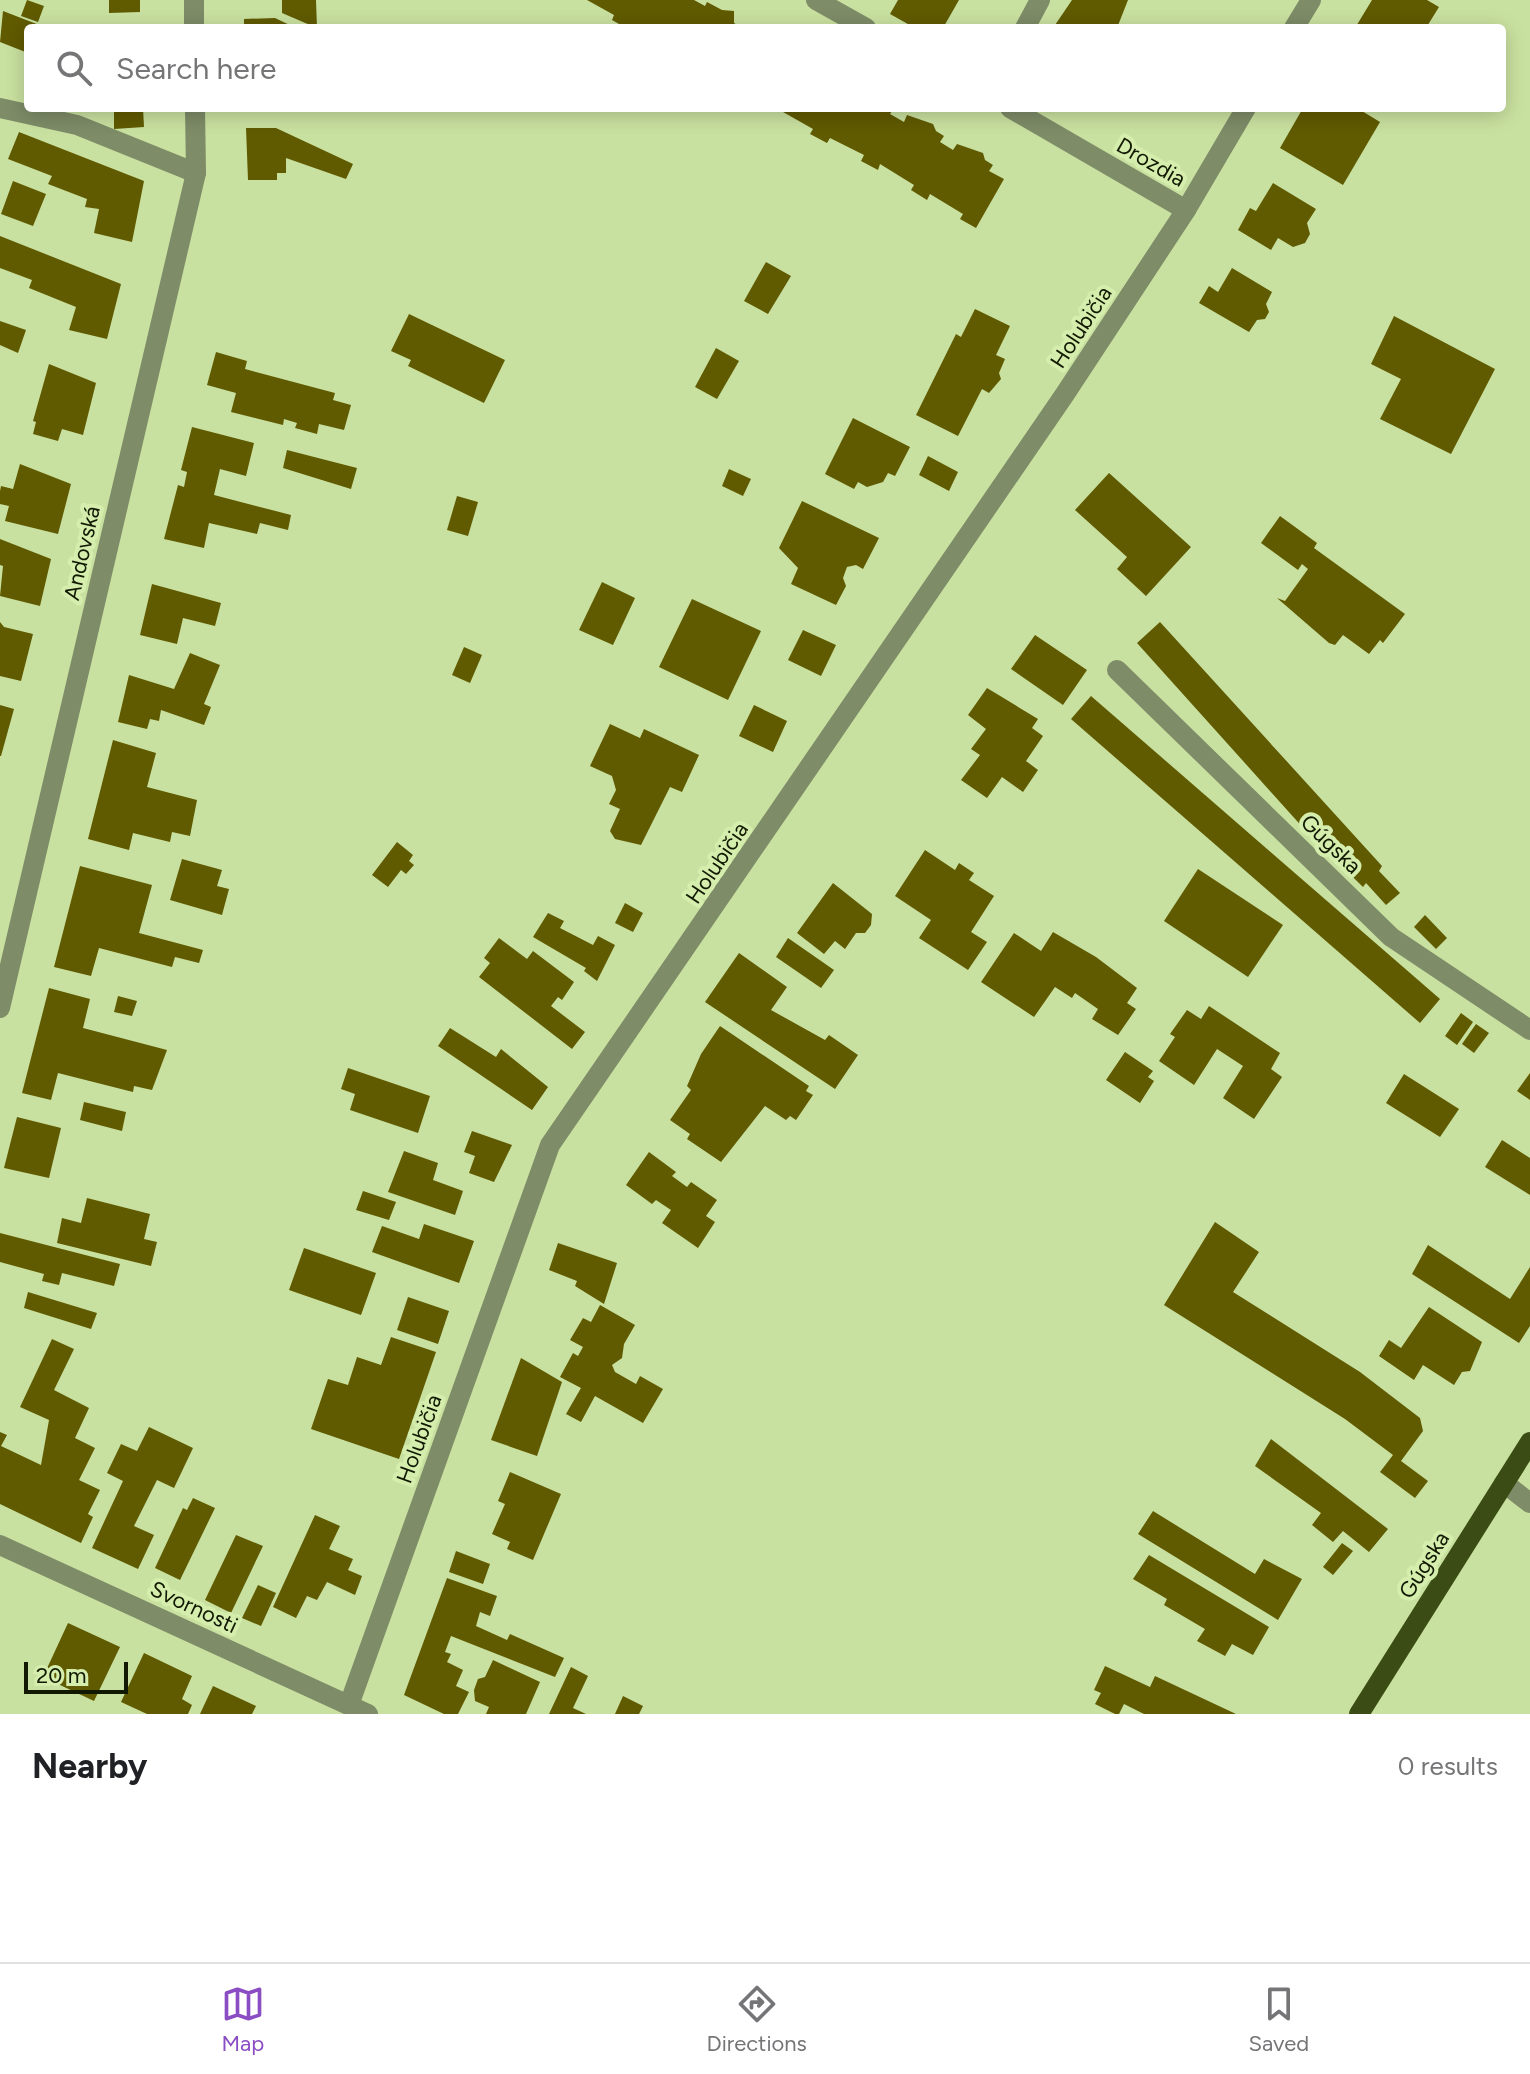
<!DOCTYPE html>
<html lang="en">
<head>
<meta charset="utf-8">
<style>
	:root { --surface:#fff; --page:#f2f2f2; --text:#202124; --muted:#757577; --line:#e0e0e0; --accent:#8a4dc3 }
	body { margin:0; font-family:Figtree,sans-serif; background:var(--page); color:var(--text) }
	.scale { position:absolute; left:24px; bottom:20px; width:104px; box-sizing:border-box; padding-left:8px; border:4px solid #111902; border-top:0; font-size:22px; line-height:28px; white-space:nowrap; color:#111902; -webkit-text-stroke:6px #d6eead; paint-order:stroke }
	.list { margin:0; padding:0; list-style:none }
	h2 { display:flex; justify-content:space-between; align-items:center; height:104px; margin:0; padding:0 32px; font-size:34px }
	h2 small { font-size:26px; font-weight:400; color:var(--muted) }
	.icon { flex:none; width:44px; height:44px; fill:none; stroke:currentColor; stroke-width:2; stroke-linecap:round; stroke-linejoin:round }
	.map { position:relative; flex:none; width:1530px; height:1714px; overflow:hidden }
	.search { position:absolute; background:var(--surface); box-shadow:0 4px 20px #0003; left:24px; right:24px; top:24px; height:88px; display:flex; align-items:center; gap:20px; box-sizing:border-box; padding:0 28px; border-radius:8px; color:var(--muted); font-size:30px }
	.sheet { height:248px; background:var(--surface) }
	nav { display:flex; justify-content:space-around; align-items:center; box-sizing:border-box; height:112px; border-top:2px solid var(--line); background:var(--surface); font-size:22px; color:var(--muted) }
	nav a { display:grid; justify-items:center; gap:4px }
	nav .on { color:var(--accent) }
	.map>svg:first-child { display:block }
	.building { fill:#605a00 }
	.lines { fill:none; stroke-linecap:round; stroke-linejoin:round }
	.minor { stroke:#7e8c68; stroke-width:20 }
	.major { stroke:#3b4d14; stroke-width:20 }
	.labels { text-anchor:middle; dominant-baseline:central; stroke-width:8; stroke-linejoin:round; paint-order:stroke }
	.street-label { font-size:22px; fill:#111902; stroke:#d6eead }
</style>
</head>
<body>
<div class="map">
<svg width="1530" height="1714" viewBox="0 0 1530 1714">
	<rect width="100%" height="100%" fill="#c9e1a0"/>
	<!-- building -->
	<g class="building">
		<polygon points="27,0 44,6 38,22 21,16"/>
		<polygon points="109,0 140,0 140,12 109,13"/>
		<polygon points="282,0 316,0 317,28 282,13"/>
		<polygon points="587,0 694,0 705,6 707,2 722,10 734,11 734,23 743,28 637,28 630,24 626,28 612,20 614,15"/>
		<polygon points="898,0 959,0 943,28 915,28 890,14"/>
		<polygon points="1072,0 1128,0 1117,28 1053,28"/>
		<polygon points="1372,0 1427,0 1439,7 1426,28 1405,24 1403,28 1355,28"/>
		<polygon points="3,11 47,28 28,28 28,53 0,42"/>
		<polygon points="275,18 296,28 244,28 244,19"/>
		<polygon points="114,108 143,108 144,127 114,129"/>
		<polygon points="776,108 894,108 890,114 904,122 907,115 933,124 936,131 944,136 940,142 953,150 957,144 983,153 985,160 993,165 989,171 1004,179 976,228 960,219 963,214 930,194 927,200 911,190 914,185 880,164 878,170 861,161 864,155 830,138 827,143 810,134 813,129"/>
		<polygon points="1303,108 1357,108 1380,122 1343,185 1280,148"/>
		<polygon points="246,128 276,128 353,164 346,179 286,158 286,173 277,173 277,180 248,180"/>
		<polygon points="19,132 144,181 132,242 94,233 99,209 85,207 87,199 48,184 52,176 8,159"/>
		<polygon points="13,181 46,194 33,226 1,214"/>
		<polygon points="1273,183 1316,209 1307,223 1310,234 1305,243 1293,247 1278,238 1271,250 1238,230 1250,208 1256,211"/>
		<polygon points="0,236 121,284 107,339 69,330 76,307 29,288 32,280 0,268"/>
		<polygon points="766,262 791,276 768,314 744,301"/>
		<polygon points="1232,268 1272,292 1266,304 1269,312 1265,319 1257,320 1249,332 1199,303 1209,286 1218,292"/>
		<polygon points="975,309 1010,326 996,355 1005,359 999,373 1001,379 989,393 982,389 958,436 916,415 956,334 961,337"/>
		<polygon points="409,314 505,360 484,403 408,366 411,360 391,351"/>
		<polygon points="1394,316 1495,369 1451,454 1380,419 1401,379 1371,364"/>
		<polygon points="0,321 26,330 18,353 0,345"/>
		<polygon points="716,348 739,361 717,399 695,387"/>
		<polygon points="216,352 247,361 245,369 335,393 333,400 351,405 344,430 319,424 317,434 295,428 297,423 284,419 283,425 231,412 236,393 207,385"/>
		<polygon points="49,364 96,383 83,435 62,429 58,441 33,434 36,422 33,421"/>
		<polygon points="853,418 910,447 895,476 888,473 883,482 867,487 858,482 854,489 825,474"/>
		<polygon points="192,427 254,443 246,476 220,469 214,495 291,515 288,530 260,523 257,534 209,523 204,548 164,539 178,485 184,487 187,472 181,470"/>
		<polygon points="287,450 357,468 351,489 283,468"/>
		<polygon points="928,456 958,472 949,491 919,475"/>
		<polygon points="20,464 71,484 58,534 5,521 9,506 0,504 0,491 1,486 13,489"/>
		<polygon points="729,469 751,479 743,496 722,486"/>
		<polygon points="1109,473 1191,547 1146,596 1117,569 1127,557 1075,510"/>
		<polygon points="457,496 478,502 468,536 447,530"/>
		<polygon points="802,501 879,538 863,569 856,565 847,567 843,578 846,586 836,605 791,584 798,568 779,548"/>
		<polygon points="1280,516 1317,543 1314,548 1405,614 1383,643 1380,640 1369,654 1343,635 1335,645 1329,643 1277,598 1285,601 1308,569 1302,564 1298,570 1261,543"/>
		<polygon points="0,539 51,559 40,606 0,596 3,566 0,565"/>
		<polygon points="602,582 635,598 613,645 579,630"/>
		<polygon points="152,584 221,603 215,626 183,618 177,644 140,635"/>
		<polygon points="692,599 761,631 728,700 659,667"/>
		<polygon points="0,622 4,627 33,634 21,681 0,676"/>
		<polygon points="1160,622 1382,866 1379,871 1400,893 1386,905 1366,883 1363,887 1306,831 1137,643"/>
		<polygon points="803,630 836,645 821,676 788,660"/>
		<polygon points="1035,635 1087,670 1063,705 1011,669"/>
		<polygon points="464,647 482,655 470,683 452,675"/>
		<polygon points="190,653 220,665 204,704 211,707 204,725 161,710 159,721 150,719 147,729 118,722 129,675 174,689"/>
		<polygon points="987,688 1038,719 1032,728 1043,736 1026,761 1038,770 1023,792 1002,777 987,798 961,780 980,755 971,749 986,729 968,715"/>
		<polygon points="1091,696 1440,999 1420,1023 1071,719"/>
		<polygon points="0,705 14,709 1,756 0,756"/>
		<polygon points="754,705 787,721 773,752 739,736"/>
		<polygon points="610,724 640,738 644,729 699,755 682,792 670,787 641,845 615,839 610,831 620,809 609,804 616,790 612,776 590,766"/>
		<polygon points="113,740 156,753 147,787 197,800 190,836 172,832 170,842 133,833 129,850 88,839"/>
		<polygon points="397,842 413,855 409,861 414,865 406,874 401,870 388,887 372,875"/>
		<polygon points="925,850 955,870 959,863 974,873 969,880 994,896 971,932 987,942 968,970 919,938 931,920 895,896"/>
		<polygon points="182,859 222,870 217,886 229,889 222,915 170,900"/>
		<polygon points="80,866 152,885 139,933 203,950 199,963 175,957 172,967 99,948 91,976 54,967"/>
		<polygon points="1198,869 1283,925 1248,977 1164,921"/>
		<polygon points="833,883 872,914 871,925 865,933 856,933 845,949 835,941 824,954 797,933"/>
		<polygon points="625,903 643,913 633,932 615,923"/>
		<polygon points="548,913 564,921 560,928 593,945 598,936 615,945 597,981 584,971 586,968 533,937"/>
		<polygon points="1425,915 1447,938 1436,949 1414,927"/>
		<polygon points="1053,932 1096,957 1137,988 1127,1003 1136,1009 1118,1035 1092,1019 1098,1009 1075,993 1072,998 1055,987 1034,1017 981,982 1014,933 1041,951"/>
		<polygon points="499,938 527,959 533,951 574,982 562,1000 558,997 551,1006 585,1032 572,1049 479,977 490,963 484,958"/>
		<polygon points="788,938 834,970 821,988 776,957"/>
		<polygon points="739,953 787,987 771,1010 825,1040 829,1035 858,1055 835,1089 705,1002"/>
		<polygon points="49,988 90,999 83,1028 167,1050 152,1090 134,1086 133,1092 58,1073 51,1100 22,1093"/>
		<polygon points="118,996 137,1001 132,1016 114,1012"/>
		<polygon points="1209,1006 1280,1053 1271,1069 1282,1077 1254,1119 1223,1098 1243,1066 1217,1049 1194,1085 1159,1061 1175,1037 1170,1034 1187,1010 1201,1019"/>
		<polygon points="1461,1013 1473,1022 1457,1045 1445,1036"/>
		<polygon points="1476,1024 1489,1033 1474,1053 1462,1044"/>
		<polygon points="720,1026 809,1086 806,1091 813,1095 796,1120 790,1116 786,1120 765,1106 721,1162 687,1139 690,1134 670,1120 691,1090 687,1086 701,1054"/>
		<polygon points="450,1028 496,1057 501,1049 548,1087 532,1110 438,1046"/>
		<polygon points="1125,1052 1153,1071 1148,1077 1154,1081 1140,1103 1106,1080"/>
		<polygon points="348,1068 430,1096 418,1133 350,1110 355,1094 341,1089"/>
		<polygon points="1530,1073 1530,1100 1517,1091"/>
		<polygon points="1404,1074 1459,1109 1440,1137 1386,1103"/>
		<polygon points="84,1102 126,1112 122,1131 80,1120"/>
		<polygon points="17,1117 61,1128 49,1178 4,1168"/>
		<polygon points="472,1131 512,1145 494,1182 469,1173 475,1156 464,1152"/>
		<polygon points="1502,1140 1530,1158 1530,1195 1485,1167"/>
		<polygon points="404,1151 438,1163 433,1180 463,1191 455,1215 388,1192"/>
		<polygon points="649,1152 676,1172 672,1176 687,1187 691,1182 717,1200 706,1216 715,1222 698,1248 662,1223 671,1210 656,1200 652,1204 626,1185"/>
		<polygon points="363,1191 396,1202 389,1220 356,1210"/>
		<polygon points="87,1198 150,1214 144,1239 157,1242 151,1266 57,1243 62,1218 81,1223"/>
		<polygon points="1215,1222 1259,1252 1233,1292 1360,1372 1420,1418 1423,1431 1401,1461 1428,1481 1415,1498 1380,1472 1393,1455 1345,1419 1164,1305"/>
		<polygon points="424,1224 474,1241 459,1283 372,1252 382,1226 419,1239"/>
		<polygon points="0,1233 120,1264 114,1286 62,1273 59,1285 42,1281 44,1274 0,1262"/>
		<polygon points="558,1243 617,1263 604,1304 575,1286 577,1281 549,1270"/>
		<polygon points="1428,1245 1510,1299 1530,1267 1530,1326 1519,1343 1412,1274"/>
		<polygon points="304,1248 376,1273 361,1315 289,1290"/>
		<polygon points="28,1292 97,1313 91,1329 24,1308"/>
		<polygon points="408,1297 449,1311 438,1344 397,1330"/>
		<polygon points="600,1305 635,1325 624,1344 622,1358 612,1365 615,1372 636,1384 640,1376 663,1389 643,1423 595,1396 581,1422 566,1414 581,1388 560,1377 573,1353 578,1356 583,1347 570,1340 583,1318 591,1322"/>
		<polygon points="1429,1307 1482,1342 1470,1371 1462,1372 1454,1385 1423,1365 1414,1380 1379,1356 1389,1340 1401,1348"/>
		<polygon points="391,1337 436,1352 399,1459 311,1429 328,1379 348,1385 357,1357 381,1365"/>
		<polygon points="52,1339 74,1349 54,1390 89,1408 75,1438 95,1448 79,1480 100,1490 88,1514 93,1517 81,1543 0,1504 0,1432 7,1435 1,1446 41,1465 49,1420 20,1407"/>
		<polygon points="521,1358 562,1382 537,1456 491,1440"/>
		<polygon points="149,1427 193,1448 174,1488 157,1480 134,1526 154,1535 138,1569 92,1548 123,1481 107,1473 121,1444 137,1451"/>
		<polygon points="1271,1439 1388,1529 1369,1552 1343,1531 1333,1542 1312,1525 1321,1513 1255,1466"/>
		<polygon points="510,1472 561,1494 533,1560 507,1549 510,1542 492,1534 505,1504 498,1501"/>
		<polygon points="193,1498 215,1508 180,1580 155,1568 183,1508 187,1510"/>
		<polygon points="1153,1511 1255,1574 1264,1559 1302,1579 1278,1620 1138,1534"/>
		<polygon points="315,1515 340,1526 329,1549 353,1559 348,1570 362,1576 355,1595 327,1582 317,1600 307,1596 296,1618 273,1607"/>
		<polygon points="236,1535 263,1546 231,1613 205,1600"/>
		<polygon points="1342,1543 1353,1551 1333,1575 1323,1567"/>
		<polygon points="456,1551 490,1564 483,1584 449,1572"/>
		<polygon points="1149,1555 1269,1627 1253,1655 1232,1644 1225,1656 1197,1641 1205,1629 1164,1605 1167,1599 1133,1579"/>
		<polygon points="447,1578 497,1596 490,1616 480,1612 476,1626 507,1640 510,1634 564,1658 555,1677 451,1636 445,1652 451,1654 447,1662 463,1670 456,1686 469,1692 458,1714 444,1714 404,1695"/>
		<polygon points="258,1585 276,1593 261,1626 242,1618"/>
		<polygon points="68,1623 120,1647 94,1701 43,1677"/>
		<polygon points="144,1653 192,1676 182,1699 192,1705 188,1714 147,1714 121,1702"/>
		<polygon points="493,1660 540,1682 526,1714 486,1714 489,1707 475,1701 474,1690 478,1679 485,1677"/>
		<polygon points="1105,1666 1150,1687 1155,1676 1236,1714 1144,1714 1124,1704 1119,1714 1115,1714 1095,1704 1101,1693 1094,1690"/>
		<polygon points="571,1667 588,1676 573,1708 586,1714 549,1714"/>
		<polygon points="213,1686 256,1706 252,1714 200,1714"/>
		<polygon points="623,1696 643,1706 639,1714 615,1714"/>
	</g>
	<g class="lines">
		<!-- minor -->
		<g class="minor">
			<polyline points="194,0 194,28"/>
			<polyline points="816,0 866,28"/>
			<polyline points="1025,28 1040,0"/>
			<polyline points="1294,28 1311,0"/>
			<polyline points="0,108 77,125 196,173"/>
			<polyline points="1010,108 1186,210"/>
			<polyline points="1117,670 1391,937 1530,1030"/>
			<polyline points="0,1008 196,173 195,108"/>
			<polyline points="1504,1483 1530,1503"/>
			<polyline points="0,1545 368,1714"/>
			<polyline points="349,1705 550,1145 1065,394 1186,210 1246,108"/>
		</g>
		<!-- major -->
		<polyline class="major" points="1359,1714 1530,1442"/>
	</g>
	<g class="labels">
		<!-- street labels -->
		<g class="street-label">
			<text transform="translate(1151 162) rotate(30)">Drozdia</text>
			<text transform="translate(1081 327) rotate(-57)">Holubičia</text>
			<text transform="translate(82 553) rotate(-77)">Andovská</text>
			<text transform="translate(1331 844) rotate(44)">Gúgska</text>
			<text transform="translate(717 863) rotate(-56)">Holubičia</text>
			<text transform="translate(419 1439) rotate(-70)">Holubičia</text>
			<text transform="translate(1424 1565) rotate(-58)">Gúgska</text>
			<text transform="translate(194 1607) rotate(25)">Svornosti</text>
		</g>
	</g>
</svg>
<div class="scale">20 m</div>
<div class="search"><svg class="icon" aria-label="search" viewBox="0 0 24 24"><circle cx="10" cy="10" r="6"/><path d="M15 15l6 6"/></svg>Search here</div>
</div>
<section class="sheet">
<h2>Nearby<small>0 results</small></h2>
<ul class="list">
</ul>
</section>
<nav>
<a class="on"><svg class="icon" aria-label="map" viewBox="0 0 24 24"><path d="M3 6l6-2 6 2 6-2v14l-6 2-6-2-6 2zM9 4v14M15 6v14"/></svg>Map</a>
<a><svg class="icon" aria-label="directions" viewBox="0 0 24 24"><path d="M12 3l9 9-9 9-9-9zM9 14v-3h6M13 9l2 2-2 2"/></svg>Directions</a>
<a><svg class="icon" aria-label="saved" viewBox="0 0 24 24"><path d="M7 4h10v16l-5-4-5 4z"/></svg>Saved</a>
</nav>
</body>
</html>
